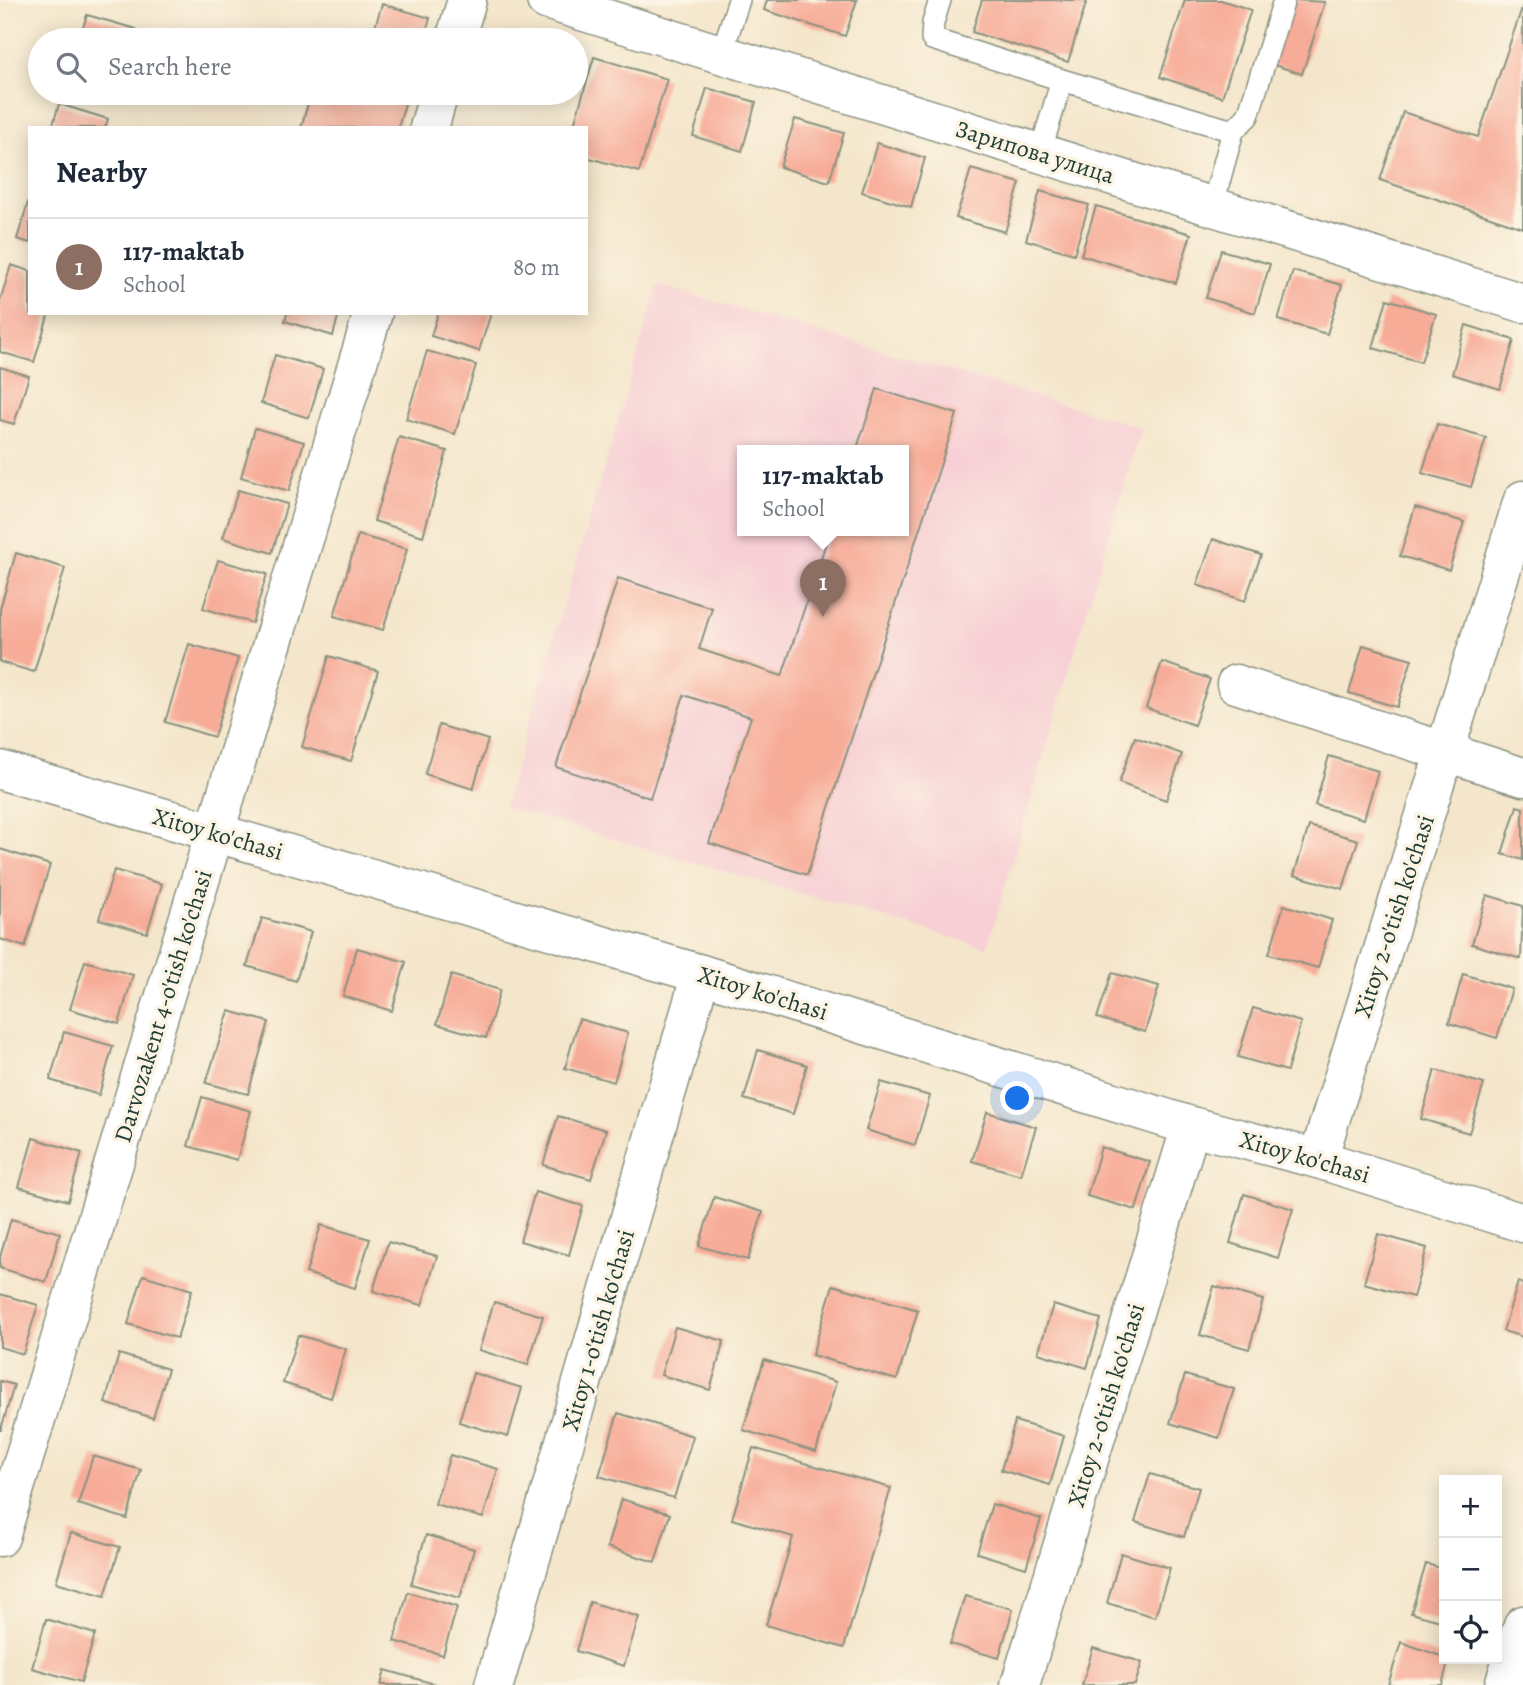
<!DOCTYPE html>
<html lang="en">
<head>
<meta charset="utf-8">
<style>
	:root { --surface:#fff; --page:#f2f2f3; --text:#1f2937; --muted:#747a83; --line:#e0e1e3; --accent:#1f6fb2 }
	body { margin:0; font-family:Alegreya,serif; background:var(--page); color:var(--text) }
	.controls { position:absolute; right:21px; bottom:21px; display:grid; overflow:hidden; border-radius:0px; box-shadow:0 4px 18px #0003 }
	.controls button { width:63px; height:63px; display:grid; place-items:center; padding:0; border:0; border-bottom:2px solid var(--line); background:var(--surface); color:var(--text); font:35px sans-serif }
	.you { position:absolute; left:1018px; top:1099px; width:24px; height:24px; margin:-18px; border:5px solid #fff; border-radius:50%; background:#1a73e8; box-shadow:0 0 0 10px #1a73e833 }
	.badge { display:grid; place-items:center; width:46px; height:46px; border-radius:50%; background:var(--accent); color:#fff; font-size:23px; font-weight:700 }
	.pin { position:absolute; translate:-50% -58px; filter:drop-shadow(0 2px 4px #0008) }
	.pin::after { content:''; position:absolute; top:37px; width:24px; height:21px; background:inherit; clip-path:polygon(0 0,100% 0,50% 100%) }
	.popup { position:absolute; left:737px; top:445px; width:172px; height:91px; box-sizing:border-box; display:grid; place-content:center; border-radius:0px; background:var(--surface); filter:drop-shadow(0 2px 5px #0005); font-size:23px; white-space:nowrap; color:var(--muted) }
	.popup b { font-size:26px; color:var(--text) }
	.popup::after { content:''; position:absolute; left:50%; top:100%; margin-left:-14px; border:14px solid transparent; border-top-color:var(--surface) }
	.list { margin:0; padding:0; list-style:none }
	h2 { display:flex; justify-content:space-between; align-items:center; height:91px; margin:0; padding:0 28px; font-size:30px }
	h2 small { font-size:23px; font-weight:400; color:var(--muted) }
	.list li { display:grid; grid-template-columns:46px 1fr auto; gap:21px; align-items:center; box-sizing:border-box; height:98px; padding:0 28px; border-top:2px solid var(--line) }
	.list b { display:block; font-size:26px; white-space:nowrap }
	.list p { margin:0; font-size:23px; white-space:nowrap; color:var(--muted) }
	.list em { font-size:23px; font-style:normal; color:var(--muted) }
	.icon { flex:none; width:38px; height:38px; fill:none; stroke:currentColor; stroke-width:2; stroke-linecap:round; stroke-linejoin:round }
	.map { position:relative; flex:none; width:1523px; height:1685px; overflow:hidden }
	.search { position:absolute; background:var(--surface); box-shadow:0 4px 18px #0003; left:28px; top:28px; width:560px; height:77px; display:flex; align-items:center; gap:18px; box-sizing:border-box; padding:0 24px; border-radius:38px; color:var(--muted); font-size:26px }
	.panel { position:absolute; background:var(--surface); box-shadow:0 4px 18px #0003; left:28px; top:126px; width:560px; height:189px; border-radius:0px }
	.map>svg:first-child { display:block }
	.built { fill:#f7cfd4; fill-rule:evenodd }
	.building { fill:#f7ac98 }
	.lines { fill:none; stroke-linecap:round; stroke-linejoin:round }
	.service-casing { stroke:#8a9280; stroke-width:24 }
	.minor-casing { stroke:#8a9280; stroke-width:41 }
	.service { stroke:#fff; stroke-width:21 }
	.minor { stroke:#fff; stroke-width:38 }
	.labels { text-anchor:middle; dominant-baseline:central; stroke-width:7; stroke-linejoin:round; paint-order:stroke }
	.street-label { font-size:24px; fill:#1f3d34; stroke:#fcf5e5 }
</style>
</head>
<body>
<div class="map">
<svg width="1523" height="1685" viewBox="0 0 1523 1685">
	<rect width="100%" height="100%" fill="#fcf5e5"/>
	<filter id="ink" filterUnits="userSpaceOnUse"><feTurbulence type="fractalNoise" baseFrequency=".0143" numOctaves="2"/><feDisplacementMap in="SourceGraphic" scale="14" xChannelSelector="R" yChannelSelector="G"/><feConvolveMatrix kernelMatrix="1 2 1 2 8 2 1 2 1" color-interpolation-filters="sRGB"/></filter>
	<filter id="wash" filterUnits="userSpaceOnUse"><feTurbulence type="fractalNoise" baseFrequency=".00686" numOctaves="4" result="noise"/><feDisplacementMap in="SourceGraphic" scale="28" xChannelSelector="R" yChannelSelector="G"/><feGaussianBlur stdDeviation="1.57" result="paint"/><feColorMatrix in="noise" values="0 0 0 0 0 0 0 0 0 0 0 0 0 0 0 0 0 1.4 0 .05"/><feComposite in="paint" operator="in"/></filter>
	<g filter="url(#wash)">
		<rect width="100%" height="100%" fill="#f4e6cb"/>
		<!-- built -->
		<path class="built" d="M658 285 1141 427 987 948 504 807ZM742 451H903V531H742Z"/>
		<g id="blocks">
			<!-- building -->
			<g class="building">
				<polygon points="767,0 857,0 845,36 764,10"/>
				<polygon points="982,0 1087,0 1068,62 972,32"/>
				<polygon points="1185,0 1221,0 1251,10 1222,97 1160,77"/>
				<polygon points="1292,0 1325,2 1302,74 1271,64"/>
				<polygon points="382,4 430,18 424,40 371,40"/>
				<polygon points="1523,5 1523,228 1380,180 1403,112 1478,137"/>
				<polygon points="87,15 136,29 133,40 79,40"/>
				<polygon points="594,57 667,79 639,172 586,157 586,128 573,128"/>
				<polygon points="707,88 756,102 742,151 693,136"/>
				<polygon points="311,93 392,93 407,97 398,128 301,128"/>
				<polygon points="59,104 108,119 105,128 52,128"/>
				<polygon points="795,119 844,133 829,182 780,167"/>
				<polygon points="877,143 925,158 911,207 862,192"/>
				<polygon points="971,169 1020,183 1005,232 956,218"/>
				<polygon points="1040,191 1089,205 1074,254 1026,240"/>
				<polygon points="30,196 30,243 17,239"/>
				<polygon points="1096,206 1191,234 1176,283 1081,255"/>
				<polygon points="1221,250 1270,264 1255,313 1206,298"/>
				<polygon points="11,265 30,271 30,313 49,313 34,362 0,352 0,301"/>
				<polygon points="1293,271 1342,285 1327,334 1278,320"/>
				<polygon points="1387,299 1436,314 1421,362 1373,348"/>
				<polygon points="287,313 339,313 333,336 285,321"/>
				<polygon points="438,313 491,313 479,351 431,336"/>
				<polygon points="1466,325 1514,340 1500,389 1452,374"/>
				<polygon points="427,351 476,365 455,434 406,419"/>
				<polygon points="275,355 323,369 309,418 261,403"/>
				<polygon points="0,367 29,376 14,424 0,420"/>
				<polygon points="877,389 957,414 807,875 709,843 751,717 684,695 650,798 556,767 618,578 712,608 699,649 782,676 830,531 903,531 903,451 856,451"/>
				<polygon points="1437,424 1486,438 1471,487 1422,473"/>
				<polygon points="255,428 304,442 289,491 241,477"/>
				<polygon points="399,437 447,451 423,536 374,521"/>
				<polygon points="238,490 287,504 272,553 223,538"/>
				<polygon points="1415,507 1464,522 1449,570 1400,556"/>
				<polygon points="358,535 407,549 383,630 334,616"/>
				<polygon points="1213,539 1261,555 1245,601 1197,585"/>
				<polygon points="16,553 65,568 34,672 0,662 0,609"/>
				<polygon points="218,560 267,574 252,623 203,608"/>
				<polygon points="189,644 238,658 214,737 165,722"/>
				<polygon points="1363,645 1412,659 1397,707 1349,693"/>
				<polygon points="329,656 378,671 351,761 302,747"/>
				<polygon points="1162,662 1210,679 1194,725 1146,708"/>
				<polygon points="439,725 488,740 473,789 425,774"/>
				<polygon points="1135,737 1182,754 1166,800 1119,783"/>
				<polygon points="1329,756 1378,771 1364,819 1315,805"/>
				<polygon points="1517,806 1523,808 1523,860 1502,854"/>
				<polygon points="1309,826 1358,840 1343,889 1294,875"/>
				<polygon points="0,849 50,865 25,947 0,939"/>
				<polygon points="114,870 162,884 147,933 99,919"/>
				<polygon points="1487,895 1523,906 1521,959 1472,944"/>
				<polygon points="1284,905 1332,920 1318,968 1269,954"/>
				<polygon points="262,918 311,932 296,981 247,966"/>
				<polygon points="357,948 406,962 392,1011 343,996"/>
				<polygon points="85,961 133,975 119,1024 70,1009"/>
				<polygon points="1112,973 1159,986 1145,1032 1097,1018"/>
				<polygon points="1463,974 1512,989 1497,1038 1449,1023"/>
				<polygon points="451,975 500,990 486,1038 437,1024"/>
				<polygon points="1253,1008 1301,1022 1287,1071 1238,1057"/>
				<polygon points="229,1011 269,1022 248,1094 206,1083"/>
				<polygon points="579,1019 628,1033 614,1082 565,1068"/>
				<polygon points="64,1032 113,1046 99,1095 50,1080"/>
				<polygon points="758,1050 807,1065 793,1114 744,1099"/>
				<polygon points="1435,1070 1484,1084 1469,1133 1421,1119"/>
				<polygon points="881,1082 930,1096 915,1145 866,1130"/>
				<polygon points="202,1097 251,1111 237,1160 188,1146"/>
				<polygon points="987,1112 1036,1127 1021,1175 972,1161"/>
				<polygon points="558,1116 606,1130 591,1179 543,1165"/>
				<polygon points="33,1138 82,1153 68,1201 19,1187"/>
				<polygon points="1101,1147 1150,1162 1136,1210 1087,1196"/>
				<polygon points="535,1192 583,1206 569,1255 520,1241"/>
				<polygon points="1244,1194 1293,1209 1278,1258 1230,1243"/>
				<polygon points="714,1197 763,1212 748,1260 699,1246"/>
				<polygon points="11,1219 60,1233 46,1282 0,1268 0,1257"/>
				<polygon points="321,1225 370,1239 355,1288 306,1273"/>
				<polygon points="1378,1234 1427,1248 1413,1297 1364,1283"/>
				<polygon points="388,1242 437,1256 422,1305 373,1291"/>
				<polygon points="143,1275 192,1290 177,1338 128,1324"/>
				<polygon points="1518,1282 1523,1284 1523,1337 1503,1331"/>
				<polygon points="833,1285 918,1310 897,1380 812,1355"/>
				<polygon points="1214,1286 1263,1300 1249,1349 1200,1335"/>
				<polygon points="0,1294 38,1305 23,1354 0,1347"/>
				<polygon points="494,1302 543,1316 528,1365 479,1350"/>
				<polygon points="1053,1305 1101,1319 1087,1368 1038,1353"/>
				<polygon points="675,1327 724,1341 710,1390 661,1375"/>
				<polygon points="298,1335 346,1349 331,1398 283,1383"/>
				<polygon points="119,1354 168,1369 153,1418 105,1403"/>
				<polygon points="764,1360 836,1382 816,1452 743,1430"/>
				<polygon points="473,1373 522,1388 508,1437 459,1422"/>
				<polygon points="1185,1375 1234,1389 1219,1438 1170,1423"/>
				<polygon points="0,1381 14,1385 1,1430 0,1430"/>
				<polygon points="618,1413 693,1436 674,1498 599,1476"/>
				<polygon points="1015,1421 1064,1436 1050,1485 1001,1470"/>
				<polygon points="753,1448 891,1488 844,1648 766,1625 793,1537 732,1519"/>
				<polygon points="450,1455 498,1469 483,1518 435,1504"/>
				<polygon points="93,1456 141,1470 127,1519 78,1504"/>
				<polygon points="1150,1474 1199,1488 1184,1537 1135,1522"/>
				<polygon points="621,1499 670,1514 655,1562 607,1547"/>
				<polygon points="992,1504 1041,1519 1026,1568 977,1553"/>
				<polygon points="71,1533 120,1547 105,1596 56,1582"/>
				<polygon points="426,1535 474,1549 460,1598 411,1584"/>
				<polygon points="1121,1553 1170,1568 1155,1617 1107,1603"/>
				<polygon points="1426,1564 1444,1569 1444,1622 1411,1613"/>
				<polygon points="408,1592 457,1607 443,1655 394,1641"/>
				<polygon points="965,1596 1013,1609 999,1658 950,1644"/>
				<polygon points="590,1602 639,1617 624,1666 576,1651"/>
				<polygon points="46,1619 95,1634 81,1682 32,1668"/>
				<polygon points="1401,1642 1449,1659 1442,1685 1388,1685"/>
				<polygon points="1093,1648 1142,1662 1135,1685 1082,1685"/>
				<polygon points="385,1670 435,1684 435,1685 381,1685"/>
			</g>
		</g>
	</g>
	<g filter="url(#ink)">
		<use href="#blocks" fill-opacity="0" stroke="#8a9280" stroke-width="2"/>
		<g class="lines">
			<defs>
				<g id="service">
					<polyline points="940,0 933,23 932,39 1062,80"/>
					<polyline points="721,55 739,0"/>
					<polyline points="1040,153 1062,80 1233,131 1248,116 1284,0"/>
					<polyline points="1212,207 1233,131"/>
				</g>
				<g id="minor">
					<polyline points="546,0 1523,303"/>
					<polyline points="455,40 467,0"/>
					<polyline points="429,128 439,93"/>
					<polyline points="1236,684 1523,777"/>
					<polyline points="0,770 701,974 1191,1126 1318,1159 1523,1223"/>
					<polyline points="1318,1159 1523,500"/>
					<polyline points="0,1537 373,313"/>
					<polyline points="494,1685 701,974"/>
					<polyline points="1020,1685 1191,1126"/>
					<polyline points="1504,1685 1523,1625"/>
				</g>
			</defs>
			<!-- service casing -->
			<use href="#service" class="service-casing"/>
			<!-- minor casing -->
			<use href="#minor" class="minor-casing"/>
			<!-- service -->
			<use href="#service" class="service"/>
			<!-- minor -->
			<use href="#minor" class="minor"/>
		</g>
	</g>
	<g class="labels">
		<!-- street labels -->
		<g class="street-label">
			<text transform="translate(1035 152) rotate(17)">Зарипова улица</text>
			<text transform="translate(218 834) rotate(16)">Xitoy ko'chasi</text>
			<text transform="translate(1394 916) rotate(-72)">Xitoy 2-o'tish ko'chasi</text>
			<text transform="translate(763 993) rotate(17)">Xitoy ko'chasi</text>
			<text transform="translate(163 1006) rotate(-73)">Darvozakent 4-o'tish ko'chasi</text>
			<text transform="translate(1305 1157) rotate(16)">Xitoy ko'chasi</text>
			<text transform="translate(598 1330) rotate(-74)">Xitoy 1-o'tish ko'chasi</text>
			<text transform="translate(1106 1405) rotate(-73)">Xitoy 2-o'tish ko'chasi</text>
		</g>
	</g>
</svg>
<div class="controls">
<button>+</button>
<button>−</button>
<button><svg class="icon" aria-label="locate" viewBox="0 0 24 24"><circle cx="12" cy="12" r="6"/><path d="M12 2v4M12 18v4M2 12h4M18 12h4"/></svg></button>
</div>
<div class="you"></div>
<div class="pin badge" style="left:823px;top:617px;background:#8d6e63">1</div>
<div class="popup"><b>117-maktab</b>School</div>
<div class="search"><svg class="icon" aria-label="search" viewBox="0 0 24 24"><circle cx="10" cy="10" r="6"/><path d="M15 15l6 6"/></svg>Search here</div>
<section class="panel">
<h2>Nearby<small></small></h2>
<ul class="list">
<li><span class="badge" style="background:#8d6e63">1</span><div><b>117-maktab</b><p>School</p></div><em>80 m</em></li>
</ul>
</section>
</div>
</body>
</html>
